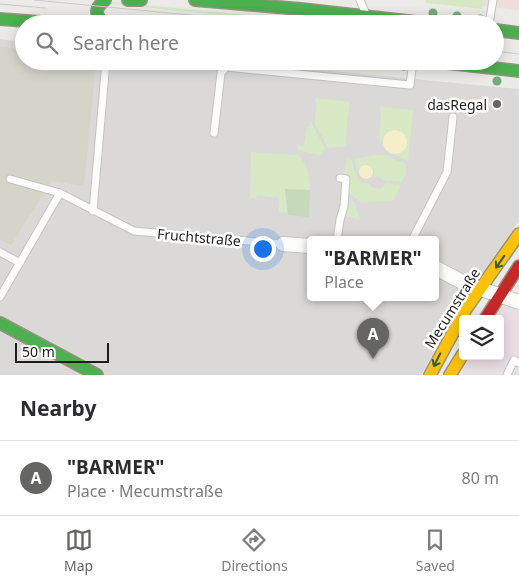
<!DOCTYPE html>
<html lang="en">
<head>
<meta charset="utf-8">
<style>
	:root { --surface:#fff; --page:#f2f2f3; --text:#2b2b33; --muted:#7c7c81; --line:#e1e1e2; --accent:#656563 }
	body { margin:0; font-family:"Noto Sans",sans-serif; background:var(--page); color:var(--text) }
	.controls { position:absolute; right:15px; bottom:15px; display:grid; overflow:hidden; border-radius:5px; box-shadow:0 2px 12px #0003 }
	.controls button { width:45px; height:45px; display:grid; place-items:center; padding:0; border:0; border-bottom:1px solid var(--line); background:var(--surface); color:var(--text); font:25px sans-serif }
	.scale { position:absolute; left:15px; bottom:12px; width:94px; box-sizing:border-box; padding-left:5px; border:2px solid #1d1d1d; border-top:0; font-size:14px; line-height:18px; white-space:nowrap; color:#1d1d1d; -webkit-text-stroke:4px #fff; paint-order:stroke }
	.you { position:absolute; left:262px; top:248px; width:18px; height:18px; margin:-12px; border:4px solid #fff; border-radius:50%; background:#1a73e8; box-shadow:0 0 0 8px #1a73e833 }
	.badge { display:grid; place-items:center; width:32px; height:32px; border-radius:50%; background:var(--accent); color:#fff; font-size:16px; font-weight:700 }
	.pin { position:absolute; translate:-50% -41px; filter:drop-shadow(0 1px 2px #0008) }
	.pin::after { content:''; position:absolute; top:26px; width:18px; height:15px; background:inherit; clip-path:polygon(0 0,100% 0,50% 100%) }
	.popup { position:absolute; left:307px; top:236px; width:132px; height:65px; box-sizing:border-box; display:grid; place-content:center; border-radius:5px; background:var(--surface); filter:drop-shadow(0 1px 4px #0005); font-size:16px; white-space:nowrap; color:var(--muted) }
	.popup b { font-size:19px; color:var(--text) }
	.popup::after { content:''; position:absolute; left:50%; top:100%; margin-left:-10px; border:10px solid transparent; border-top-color:var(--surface) }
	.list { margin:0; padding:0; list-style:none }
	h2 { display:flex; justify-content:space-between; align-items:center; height:65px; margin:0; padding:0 20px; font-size:21px }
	h2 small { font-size:16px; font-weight:400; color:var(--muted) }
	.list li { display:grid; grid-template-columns:32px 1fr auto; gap:15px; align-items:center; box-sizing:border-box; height:75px; padding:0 20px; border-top:1px solid var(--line) }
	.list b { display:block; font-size:19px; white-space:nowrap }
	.list p { margin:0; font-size:16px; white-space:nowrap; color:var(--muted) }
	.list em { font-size:16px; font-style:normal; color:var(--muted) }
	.icon { flex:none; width:28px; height:28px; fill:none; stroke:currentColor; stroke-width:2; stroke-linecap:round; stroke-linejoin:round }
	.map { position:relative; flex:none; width:519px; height:375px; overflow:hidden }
	.search { position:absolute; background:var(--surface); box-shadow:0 2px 12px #0003; left:15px; right:15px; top:15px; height:55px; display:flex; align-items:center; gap:12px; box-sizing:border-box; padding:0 18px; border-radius:28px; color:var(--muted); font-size:19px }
	.sheet { height:140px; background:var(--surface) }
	nav { display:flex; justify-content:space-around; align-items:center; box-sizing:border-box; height:70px; border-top:1px solid var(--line); background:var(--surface); font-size:14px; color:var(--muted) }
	nav a { display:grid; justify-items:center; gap:2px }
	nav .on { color:var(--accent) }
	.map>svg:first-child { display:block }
	.residential { fill:#dad9d7; fill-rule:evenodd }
	.commercial { fill:#eddedb }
	.industrial { fill:#e9dee4 }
	.construction { fill:#d4d4c8 }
	.grass { fill:#d6e9c4 }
	.forest { fill:#c4dabb }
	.sand { fill:#f5eec9 }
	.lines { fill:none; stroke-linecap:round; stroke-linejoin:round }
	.lane-casing { stroke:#c4c4c2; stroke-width:9 }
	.street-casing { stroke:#c4c4c2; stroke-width:16 }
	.fast-casing { stroke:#92957e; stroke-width:14 }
	.slow-casing { stroke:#92957e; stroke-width:14 }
	.jam-casing { stroke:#92957e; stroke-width:14 }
	.lane { stroke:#fcfcfb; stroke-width:7 }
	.street { stroke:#fcfcfb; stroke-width:14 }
	.fast { stroke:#4caf50; stroke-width:11 }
	.slow { stroke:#ffc107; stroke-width:11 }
	.jam { stroke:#c62828; stroke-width:11 }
	.tram { stroke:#cacac9; stroke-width:1 }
	.tree { fill:#71ab77 }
	.oneway { stroke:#325f34 }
	.poi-dot { fill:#656563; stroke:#fff; stroke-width:2 }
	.labels { text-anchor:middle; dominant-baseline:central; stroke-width:5; stroke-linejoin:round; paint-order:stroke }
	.poi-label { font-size:14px; fill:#1d1d1d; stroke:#fff; text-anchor:end }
	.street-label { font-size:14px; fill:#1d1d1d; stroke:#fff }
</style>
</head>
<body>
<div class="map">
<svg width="519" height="375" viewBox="0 0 519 375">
	<rect width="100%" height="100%" fill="#ebeae6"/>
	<!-- residential -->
	<path class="residential" d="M0 39 24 42V61H229L519 89V221L460 305 421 375H0ZM310 240H436V298H310Z"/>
	<!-- commercial -->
	<polygon class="commercial" points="421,0 519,0 519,10"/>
	<!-- industrial -->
	<polygon class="industrial" points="509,303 519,308 519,375 460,375 471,356 500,356 500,319 494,319 502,306"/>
	<!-- construction -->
	<polygon class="construction" points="0,47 24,49 24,61 96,61 84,186 52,181 11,245 0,239"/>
	<!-- grass -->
	<g class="grass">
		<polygon points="426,0 483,0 482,9 426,3"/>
		<polygon points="111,2 292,19 293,20 292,22 278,21 111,4"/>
		<polygon points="108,16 185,24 155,24 112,20"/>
		<polygon points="332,61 361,61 406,66 406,68"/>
		<polygon points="315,98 350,102 347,121 346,146 328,148 315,124 315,115 317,107"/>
		<path d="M380 107 413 110 408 161 395 155C425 143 392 114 382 141L379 139 381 119Z"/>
		<polygon points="310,120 325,148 320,155 309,153 297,149 297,146 304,146 307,127 310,127"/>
		<path d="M251 152 299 155C307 167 310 176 310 190L285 189 287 213 279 212V198L257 195 256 199 250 198Z"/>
		<polygon points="375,155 384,155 406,164 406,173 402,182 383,180 378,176 374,177 374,170 368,164 362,166 358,171 354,159"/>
		<path d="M347 159 352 160C355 170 356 186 369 183L373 188 381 189 386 183 401 185 393 201 361 202 348 193 349 176H343Z"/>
		<polygon points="349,199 354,202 360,219 346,217"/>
	</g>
	<!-- forest -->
	<polygon class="forest" points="285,189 310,190 309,217 288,215"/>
	<!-- sand -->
	<g class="sand">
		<circle cx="395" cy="142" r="12"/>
		<circle cx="366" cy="172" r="7"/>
	</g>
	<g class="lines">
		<defs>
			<g id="lane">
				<polyline points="360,0 366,14"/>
				<polyline points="489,24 493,0"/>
				<polyline points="226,61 226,67 410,85 413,61"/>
				<polyline points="214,133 221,73 226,67"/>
				<polyline points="10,179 60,193 134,231 283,244"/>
				<polyline points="93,211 106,61"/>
				<polyline points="337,240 340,220 344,206 346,179 340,178"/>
				<polyline points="412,240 447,172 453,117"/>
				<polyline points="0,252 20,263"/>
				<polyline points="0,297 60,193"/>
				<polyline points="507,375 514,360 519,363"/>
			</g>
			<g id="street">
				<polyline points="283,244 310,246"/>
				<polyline points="436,268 464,283 519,302"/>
			</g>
			<g id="fast">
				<polyline points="128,0 141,0"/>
				<polyline points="195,0 301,9 434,24"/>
				<polyline points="0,19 66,24"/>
				<path d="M104 24C94 14 95 8 105 0"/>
				<polyline points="495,30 519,33"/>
				<polyline points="429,61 519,71"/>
				<polyline points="0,323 97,375"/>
			</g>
			<g id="slow">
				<polyline points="430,375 466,309 519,234"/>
				<polyline points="450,375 463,354"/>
			</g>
			<polyline id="jam" points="485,319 519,266"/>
		</defs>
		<!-- lane casing -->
		<use href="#lane" class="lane-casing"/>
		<!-- street casing -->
		<use href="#street" class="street-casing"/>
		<!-- fast casing -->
		<use href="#fast" class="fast-casing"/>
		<!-- slow casing -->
		<use href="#slow" class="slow-casing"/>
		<!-- jam casing -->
		<use href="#jam" class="jam-casing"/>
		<!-- lane -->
		<use href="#lane" class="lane"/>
		<!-- street -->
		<use href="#street" class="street"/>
		<!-- fast -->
		<use href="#fast" class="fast"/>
		<!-- slow -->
		<use href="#slow" class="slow"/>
		<!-- jam -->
		<use href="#jam" class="jam"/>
		<!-- tram -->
		<g class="tram">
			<polyline points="34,0 284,24"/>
			<polyline points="0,4 45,8"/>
			<polyline points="495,51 519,54"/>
		</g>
	</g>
	<!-- trees -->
	<g class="tree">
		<circle cx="433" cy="13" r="4.5"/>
		<circle cx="457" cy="16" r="4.5"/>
		<circle cx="480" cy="19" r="4.5"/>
		<circle cx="404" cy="66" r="4.5"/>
		<circle cx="497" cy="81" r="4.5"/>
	</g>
	<!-- one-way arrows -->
	<defs><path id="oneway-shaft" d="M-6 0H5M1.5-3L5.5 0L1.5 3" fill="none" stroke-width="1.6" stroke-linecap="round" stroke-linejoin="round" transform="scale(1.25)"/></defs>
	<g class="oneway">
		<use href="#oneway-shaft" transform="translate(500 262) rotate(125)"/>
		<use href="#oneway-shaft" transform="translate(437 360) rotate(117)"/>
	</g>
	<!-- markers -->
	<circle class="poi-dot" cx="497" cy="104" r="5"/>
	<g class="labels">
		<!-- poi labels -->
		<g class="poi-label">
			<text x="487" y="104">dasRegal</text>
		</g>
		<!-- street labels -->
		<g class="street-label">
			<text transform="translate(199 237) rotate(5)">Fruchtstraße</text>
			<text transform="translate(452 308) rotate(-58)">Mecumstraße</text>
		</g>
	</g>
</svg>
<div class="controls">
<button><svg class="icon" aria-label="layers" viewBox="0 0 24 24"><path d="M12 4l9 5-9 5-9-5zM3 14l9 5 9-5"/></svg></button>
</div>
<div class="scale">50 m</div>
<div class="you"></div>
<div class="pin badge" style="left:373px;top:359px">A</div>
<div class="popup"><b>&quot;BARMER&quot;</b>Place</div>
<div class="search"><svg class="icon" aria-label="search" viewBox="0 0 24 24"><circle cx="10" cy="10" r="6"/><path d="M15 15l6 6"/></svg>Search here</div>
</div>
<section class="sheet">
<h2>Nearby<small></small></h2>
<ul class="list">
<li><span class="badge">A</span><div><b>&quot;BARMER&quot;</b><p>Place · Mecumstraße</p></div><em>80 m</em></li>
</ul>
</section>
<nav>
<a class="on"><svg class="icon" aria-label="map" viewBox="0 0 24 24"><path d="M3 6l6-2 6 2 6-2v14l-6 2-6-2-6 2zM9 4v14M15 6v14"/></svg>Map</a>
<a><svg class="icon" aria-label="directions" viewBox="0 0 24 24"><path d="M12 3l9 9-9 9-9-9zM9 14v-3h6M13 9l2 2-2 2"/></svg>Directions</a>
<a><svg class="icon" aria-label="saved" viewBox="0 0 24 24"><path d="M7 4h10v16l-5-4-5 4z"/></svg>Saved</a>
</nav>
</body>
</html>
